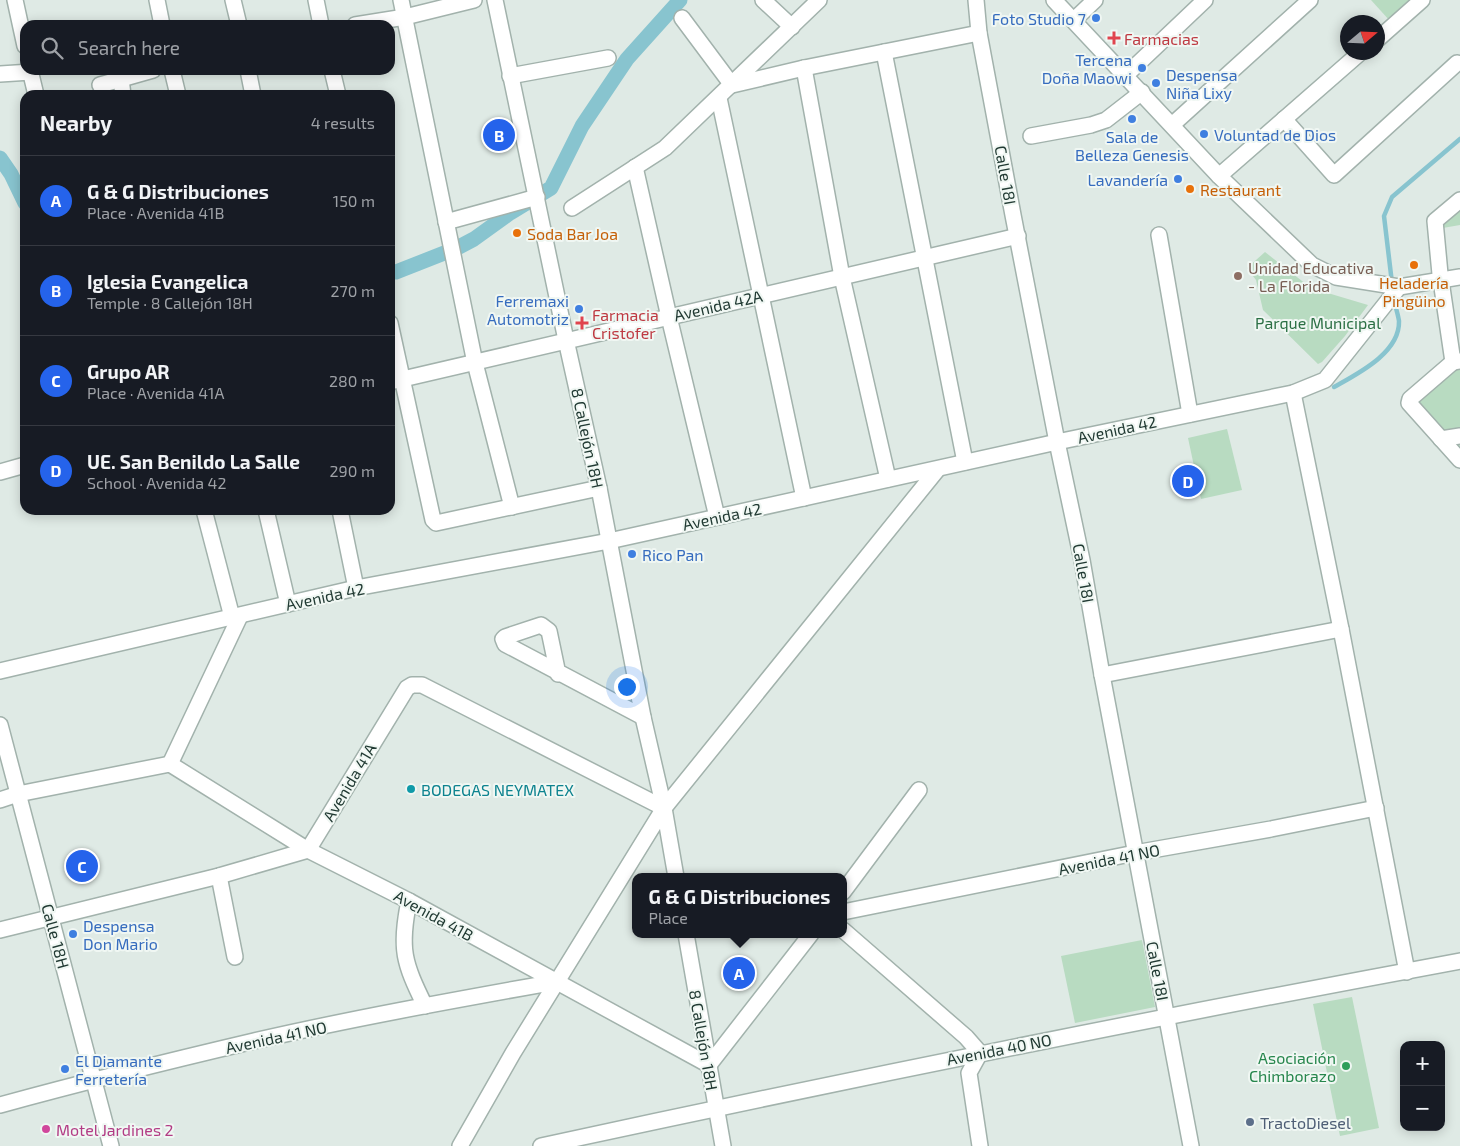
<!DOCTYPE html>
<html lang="en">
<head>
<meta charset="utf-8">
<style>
	:root { --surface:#171b24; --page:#20242c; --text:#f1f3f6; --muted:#9ea1a6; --line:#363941; --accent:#2563eb }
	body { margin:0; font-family:"Exo 2",sans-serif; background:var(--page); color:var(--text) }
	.controls { position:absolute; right:15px; bottom:15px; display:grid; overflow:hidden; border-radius:10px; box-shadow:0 2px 12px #0003 }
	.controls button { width:45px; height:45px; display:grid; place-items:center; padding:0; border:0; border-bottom:1px solid var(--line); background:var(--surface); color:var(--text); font:25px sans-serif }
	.compass { position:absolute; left:1340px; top:15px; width:45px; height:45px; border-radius:50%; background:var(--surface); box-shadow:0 2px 12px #0003; rotate:71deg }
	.you { position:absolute; left:626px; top:686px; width:18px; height:18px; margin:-12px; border:4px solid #fff; border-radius:50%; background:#1a73e8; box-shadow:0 0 0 8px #1a73e833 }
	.badge { display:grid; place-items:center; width:32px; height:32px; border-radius:50%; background:var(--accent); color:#fff; font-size:16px; font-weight:700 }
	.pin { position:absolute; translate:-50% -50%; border:2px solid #fff; box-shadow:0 1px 5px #0006 }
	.popup { position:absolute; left:632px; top:873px; width:215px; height:65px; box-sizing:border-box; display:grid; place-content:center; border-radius:10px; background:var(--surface); filter:drop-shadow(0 1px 4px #0005); font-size:16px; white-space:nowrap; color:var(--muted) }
	.popup b { font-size:19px; color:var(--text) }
	.popup::after { content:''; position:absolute; left:50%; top:100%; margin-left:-10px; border:10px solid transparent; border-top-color:var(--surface) }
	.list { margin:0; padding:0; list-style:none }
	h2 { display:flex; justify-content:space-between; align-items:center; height:65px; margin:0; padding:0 20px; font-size:21px }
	h2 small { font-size:16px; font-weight:400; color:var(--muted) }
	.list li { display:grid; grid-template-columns:32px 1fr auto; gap:15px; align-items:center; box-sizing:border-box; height:90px; padding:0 20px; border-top:1px solid var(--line) }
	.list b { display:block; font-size:19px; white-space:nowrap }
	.list p { margin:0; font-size:16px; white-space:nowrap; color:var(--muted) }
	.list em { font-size:16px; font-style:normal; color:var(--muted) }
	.icon { flex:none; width:28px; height:28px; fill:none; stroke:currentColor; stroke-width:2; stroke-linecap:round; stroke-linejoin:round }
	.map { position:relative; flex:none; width:1460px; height:1146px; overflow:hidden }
	.search { position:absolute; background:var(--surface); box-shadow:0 2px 12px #0003; left:20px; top:20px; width:375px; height:55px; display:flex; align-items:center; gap:12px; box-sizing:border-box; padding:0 18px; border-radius:15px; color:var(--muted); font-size:19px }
	.panel { position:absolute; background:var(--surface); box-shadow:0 2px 12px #0003; left:20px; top:90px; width:375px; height:425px; border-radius:15px }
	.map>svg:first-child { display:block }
	.green { fill:#b8dbc1 }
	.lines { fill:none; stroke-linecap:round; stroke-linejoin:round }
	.stream { stroke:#88c4cf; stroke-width:4.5 }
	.canal { stroke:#88c4cf; stroke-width:15 }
	.minor-casing { stroke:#a2b2ac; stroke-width:18 }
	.minor { stroke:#fff; stroke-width:15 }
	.shop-dot { fill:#3f7fe0; stroke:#f0f7f3; stroke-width:2 }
	.health-dot { fill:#e0444e; stroke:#f0f7f3; stroke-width:2 }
	.food-dot { fill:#e8710a; stroke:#f0f7f3; stroke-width:2 }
	.education-dot { fill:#8d6e63; stroke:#f0f7f3; stroke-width:2 }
	.culture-dot { fill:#0f9aa8; stroke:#f0f7f3; stroke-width:2 }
	.leisure-dot { fill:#2e9e5b; stroke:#f0f7f3; stroke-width:2 }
	.service-dot { fill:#5c6f8a; stroke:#f0f7f3; stroke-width:2 }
	.hotel-dot { fill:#d1479c; stroke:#f0f7f3; stroke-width:2 }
	.labels { text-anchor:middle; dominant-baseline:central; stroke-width:4; stroke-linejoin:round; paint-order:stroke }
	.shop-label { font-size:16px; fill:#366cbe; stroke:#f0f7f3; text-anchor:start }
	.health-label { font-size:16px; fill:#be3a42; stroke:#f0f7f3; text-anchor:start }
	.street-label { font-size:16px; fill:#213a33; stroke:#f0f7f3 }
	.food-label { font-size:16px; fill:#c56008; stroke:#f0f7f3; text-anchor:start }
	.education-label { font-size:16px; fill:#785e54; stroke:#f0f7f3; text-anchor:start }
	.park-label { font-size:16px; fill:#2c7045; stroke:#f0f7f3 }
	.culture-label { font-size:16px; fill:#0d838f; stroke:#f0f7f3; text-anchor:start }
	.leisure-label { font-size:16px; fill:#27864d; stroke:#f0f7f3; text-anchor:end }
	.service-label { font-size:16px; fill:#4e5e75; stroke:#f0f7f3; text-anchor:start }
	.hotel-label { font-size:16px; fill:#b23c85; stroke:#f0f7f3; text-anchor:start }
</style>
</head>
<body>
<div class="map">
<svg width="1460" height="1146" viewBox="0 0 1460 1146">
	<rect width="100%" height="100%" fill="#dfeae5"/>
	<!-- green -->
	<g class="green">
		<polygon points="1371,0 1415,0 1390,21"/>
		<polygon points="1460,202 1460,225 1437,229"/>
		<polygon points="1265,252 1311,288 1368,305 1345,336 1322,362 1318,364 1263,310 1256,280 1247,268"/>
		<polygon points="1460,366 1460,456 1412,401"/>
		<polygon points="1227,429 1242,490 1201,499 1188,438"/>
		<polygon points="1142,940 1155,1007 1075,1023 1061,956"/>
		<polygon points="1352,997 1379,1128 1340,1136 1313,1004"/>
	</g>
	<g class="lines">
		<!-- stream -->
		<g class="stream">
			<polyline points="1392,283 1384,216 1392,197 1460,139"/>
			<path d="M1334 387C1357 374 1400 353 1399 321 1398 314 1395 306 1394 299"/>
		</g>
		<!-- canal -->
		<g class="canal">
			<polyline points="0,158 11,174 25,203"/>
			<polyline points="396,272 457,248 474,239 510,213 551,188 582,126 627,59 680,0"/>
		</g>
		<defs>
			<g id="minor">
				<polyline points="15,0 25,46"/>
				<polyline points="157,0 162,25"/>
				<polyline points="233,0 239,25"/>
				<polyline points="316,0 321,25"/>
				<polyline points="401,0 475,363 512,507"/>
				<polyline points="495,0 566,340 599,488 643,717 664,808 676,877"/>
				<polyline points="763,0 792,27"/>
				<polyline points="976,0 979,33 1013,215 1057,442 1082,560 1102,675 1191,1146"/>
				<polyline points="1054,0 1219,176 1312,265 1336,277 1399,287 1460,277"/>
				<polyline points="682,18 732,85 804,68 979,33"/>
				<polyline points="1074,20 1095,0"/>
				<polyline points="355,25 405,17 474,0"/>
				<polyline points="1378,39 1422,0"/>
				<polyline points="884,52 965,462"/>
				<polyline points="804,68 842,277 888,479"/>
				<polyline points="30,70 36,95"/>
				<polyline points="172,70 178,95"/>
				<polyline points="248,70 253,95"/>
				<polyline points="332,70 338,95"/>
				<polyline points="0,74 31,72"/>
				<polyline points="1126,75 1205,0"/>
				<polyline points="510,76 608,58"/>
				<polyline points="121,79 123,95"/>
				<polyline points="100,85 153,70"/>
				<polyline points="719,98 804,498"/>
				<polyline points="1284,119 1334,175 1457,63"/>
				<polyline points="1172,125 1310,0"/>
				<polyline points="1031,136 1091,125 1106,120 1142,92"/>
				<polyline points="635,167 669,317 717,517"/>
				<polyline points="1219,176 1361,52"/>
				<polyline points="1460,200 1435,221 1440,274 1453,362 1460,361"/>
				<polyline points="572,208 665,148 819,0"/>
				<polyline points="446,222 537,197"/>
				<polyline points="1159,235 1190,414"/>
				<polyline points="390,323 433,520 436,523 599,488"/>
				<polyline points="1453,362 1410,399 1409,403 1460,460"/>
				<polyline points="390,382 1018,236"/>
				<polyline points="1293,393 1341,629 1407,972"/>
				<polyline points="1441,439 1460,436"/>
				<polyline points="0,472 25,465"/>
				<polyline points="204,510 232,617"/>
				<polyline points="266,510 288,604"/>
				<polyline points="340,510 356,588"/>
				<polyline points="0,671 356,588 609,541 1057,442 1293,393 1325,380 1399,287"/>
				<polyline points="558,674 549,631 541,625 505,637 503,639 505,644 643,717"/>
				<polyline points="1102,675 1341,629"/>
				<polyline points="0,725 111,1146"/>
				<polyline points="170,764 240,616"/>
				<polyline points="0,800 18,794 170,764 308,850 409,901 709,1065 811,934"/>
				<polyline points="219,876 235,957"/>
				<polyline points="843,892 919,790"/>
				<path d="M409 901C399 949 404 963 425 1006"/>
				<polyline points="843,912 1135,853 1271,829 1376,808"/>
				<polyline points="0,930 219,876 308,850 407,688 412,685 422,685 664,808"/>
				<polyline points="843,930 966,1037 980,1053 969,1073 980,1146"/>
				<polyline points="686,934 723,1146"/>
				<path d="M0 1105C84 1082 169 1061 254 1041 354 1018 455 1000 555 982"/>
				<polyline points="460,1146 513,1053 664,808 937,470"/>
				<path d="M541 1146C846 1080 1152 1018 1460 961"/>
			</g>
		</defs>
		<!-- minor casing -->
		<use href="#minor" class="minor-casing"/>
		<!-- minor -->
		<use href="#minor" class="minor"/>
	</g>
	<!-- markers -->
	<g class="shop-dot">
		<circle cx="1096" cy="18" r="5"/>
		<circle cx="1142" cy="68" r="5"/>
		<circle cx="1156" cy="83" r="5"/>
		<circle cx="1132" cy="119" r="5"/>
		<circle cx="1204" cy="134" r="5"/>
		<circle cx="1178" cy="179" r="5"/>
		<circle cx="579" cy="309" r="5"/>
		<circle cx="632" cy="554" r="5"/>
		<circle cx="73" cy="934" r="5"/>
		<circle cx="65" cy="1069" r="5"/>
	</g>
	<g class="health-dot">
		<path d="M1111.5 30.5h5v5h5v5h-5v5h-5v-5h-5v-5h5z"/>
		<path d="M579.5 315.5h5v5h5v5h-5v5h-5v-5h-5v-5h5z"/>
	</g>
	<g class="food-dot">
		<circle cx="1190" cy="189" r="5"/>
		<circle cx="517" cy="233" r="5"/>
		<circle cx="1414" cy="265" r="5"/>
	</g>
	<circle class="education-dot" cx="1238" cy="276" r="5"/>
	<circle class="culture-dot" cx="411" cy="789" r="5"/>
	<circle class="leisure-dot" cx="1346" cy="1066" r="5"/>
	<circle class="service-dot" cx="1250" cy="1122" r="5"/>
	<circle class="hotel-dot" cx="46" cy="1129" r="5"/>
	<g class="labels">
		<!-- shop labels -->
		<g class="shop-label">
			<text x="1086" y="18" text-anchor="end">Foto Studio 7</text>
			<text x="1132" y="59" text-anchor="end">Tercena<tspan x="1132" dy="18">Doña Maowi</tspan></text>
			<text x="1166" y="74">Despensa<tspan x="1166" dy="18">Niña Lixy</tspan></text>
			<text x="1214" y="134">Voluntad de Dios</text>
			<text x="1132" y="136" text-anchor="middle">Sala de<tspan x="1132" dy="18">Belleza Genesis</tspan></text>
			<text x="1168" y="179" text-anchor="end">Lavandería</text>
			<text x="569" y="300" text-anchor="end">Ferremaxi<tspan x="569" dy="18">Automotriz</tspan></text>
			<text x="642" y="554">Rico Pan</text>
			<text x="83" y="925">Despensa<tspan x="83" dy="18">Don Mario</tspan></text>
			<text x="75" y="1060">El Diamante<tspan x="75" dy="18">Ferretería</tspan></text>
		</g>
		<!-- health labels -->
		<g class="health-label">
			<text x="1124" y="38">Farmacias</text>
			<text x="592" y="314">Farmacia<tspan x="592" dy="18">Cristofer</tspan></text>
		</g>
		<!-- street labels -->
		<g class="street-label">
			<text transform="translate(1006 175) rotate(80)">Calle 18I</text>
			<text transform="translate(718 305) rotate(-13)">Avenida 42A</text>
			<text transform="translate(1117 429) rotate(-12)">Avenida 42</text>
			<text transform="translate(588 438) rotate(78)">8 Callejón 18H</text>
			<text transform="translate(722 516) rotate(-12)">Avenida 42</text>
			<text transform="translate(1084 573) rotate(80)">Calle 18I</text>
			<text transform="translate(325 596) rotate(-12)">Avenida 42</text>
			<text transform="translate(349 782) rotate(-59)">Avenida 41A</text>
			<text transform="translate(1109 859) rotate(-11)">Avenida 41 NO</text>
			<text transform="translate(434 915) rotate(29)">Avenida 41B</text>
			<text transform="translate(56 936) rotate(75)">Calle 18H</text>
			<text transform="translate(1158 971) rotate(79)">Calle 18I</text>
			<text transform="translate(276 1037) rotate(-12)">Avenida 41 NO</text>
			<text transform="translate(704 1040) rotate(80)">8 Callejón 18H</text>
			<text transform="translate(999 1049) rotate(-11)">Avenida 40 NO</text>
		</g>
		<!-- food labels -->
		<g class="food-label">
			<text x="1200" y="189">Restaurant</text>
			<text x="527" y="233">Soda Bar Joa</text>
			<text x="1414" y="282" text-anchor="middle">Heladería<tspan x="1414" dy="18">Pingüino</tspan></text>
		</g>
		<!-- education labels -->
		<g class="education-label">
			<text x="1248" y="267">Unidad Educativa<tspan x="1248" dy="18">- La Florida</tspan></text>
		</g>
		<!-- park labels -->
		<g class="park-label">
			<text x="1318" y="322">Parque Municipal</text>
		</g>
		<!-- culture labels -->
		<g class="culture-label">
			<text x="421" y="789">BODEGAS NEYMATEX</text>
		</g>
		<!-- leisure labels -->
		<g class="leisure-label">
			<text x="1336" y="1057">Asociación<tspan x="1336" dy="18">Chimborazo</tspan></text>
		</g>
		<!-- service labels -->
		<g class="service-label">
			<text x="1260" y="1122">TractoDiesel</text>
		</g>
		<!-- hotel labels -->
		<g class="hotel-label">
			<text x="56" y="1129">Motel Jardines 2</text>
		</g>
	</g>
</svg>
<div class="controls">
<button>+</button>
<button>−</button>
</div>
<svg class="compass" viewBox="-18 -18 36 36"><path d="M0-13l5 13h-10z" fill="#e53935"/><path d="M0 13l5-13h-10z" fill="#9ea1a6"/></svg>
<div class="you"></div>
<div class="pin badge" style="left:739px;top:973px">A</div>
<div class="popup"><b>G &amp; G Distribuciones</b>Place</div>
<div class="pin badge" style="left:499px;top:135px">B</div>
<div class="pin badge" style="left:82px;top:866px">C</div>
<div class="pin badge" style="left:1188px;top:481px">D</div>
<div class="search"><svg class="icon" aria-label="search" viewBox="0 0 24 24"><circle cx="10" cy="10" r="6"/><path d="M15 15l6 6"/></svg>Search here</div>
<section class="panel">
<h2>Nearby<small>4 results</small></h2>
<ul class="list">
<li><span class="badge">A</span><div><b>G &amp; G Distribuciones</b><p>Place · Avenida 41B</p></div><em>150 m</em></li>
<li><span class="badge">B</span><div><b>Iglesia Evangelica</b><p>Temple · 8 Callejón 18H</p></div><em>270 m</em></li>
<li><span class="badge">C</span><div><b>Grupo AR</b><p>Place · Avenida 41A</p></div><em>280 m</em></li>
<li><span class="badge">D</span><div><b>UE. San Benildo La Salle</b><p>School · Avenida 42</p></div><em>290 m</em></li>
</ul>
</section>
</div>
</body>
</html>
